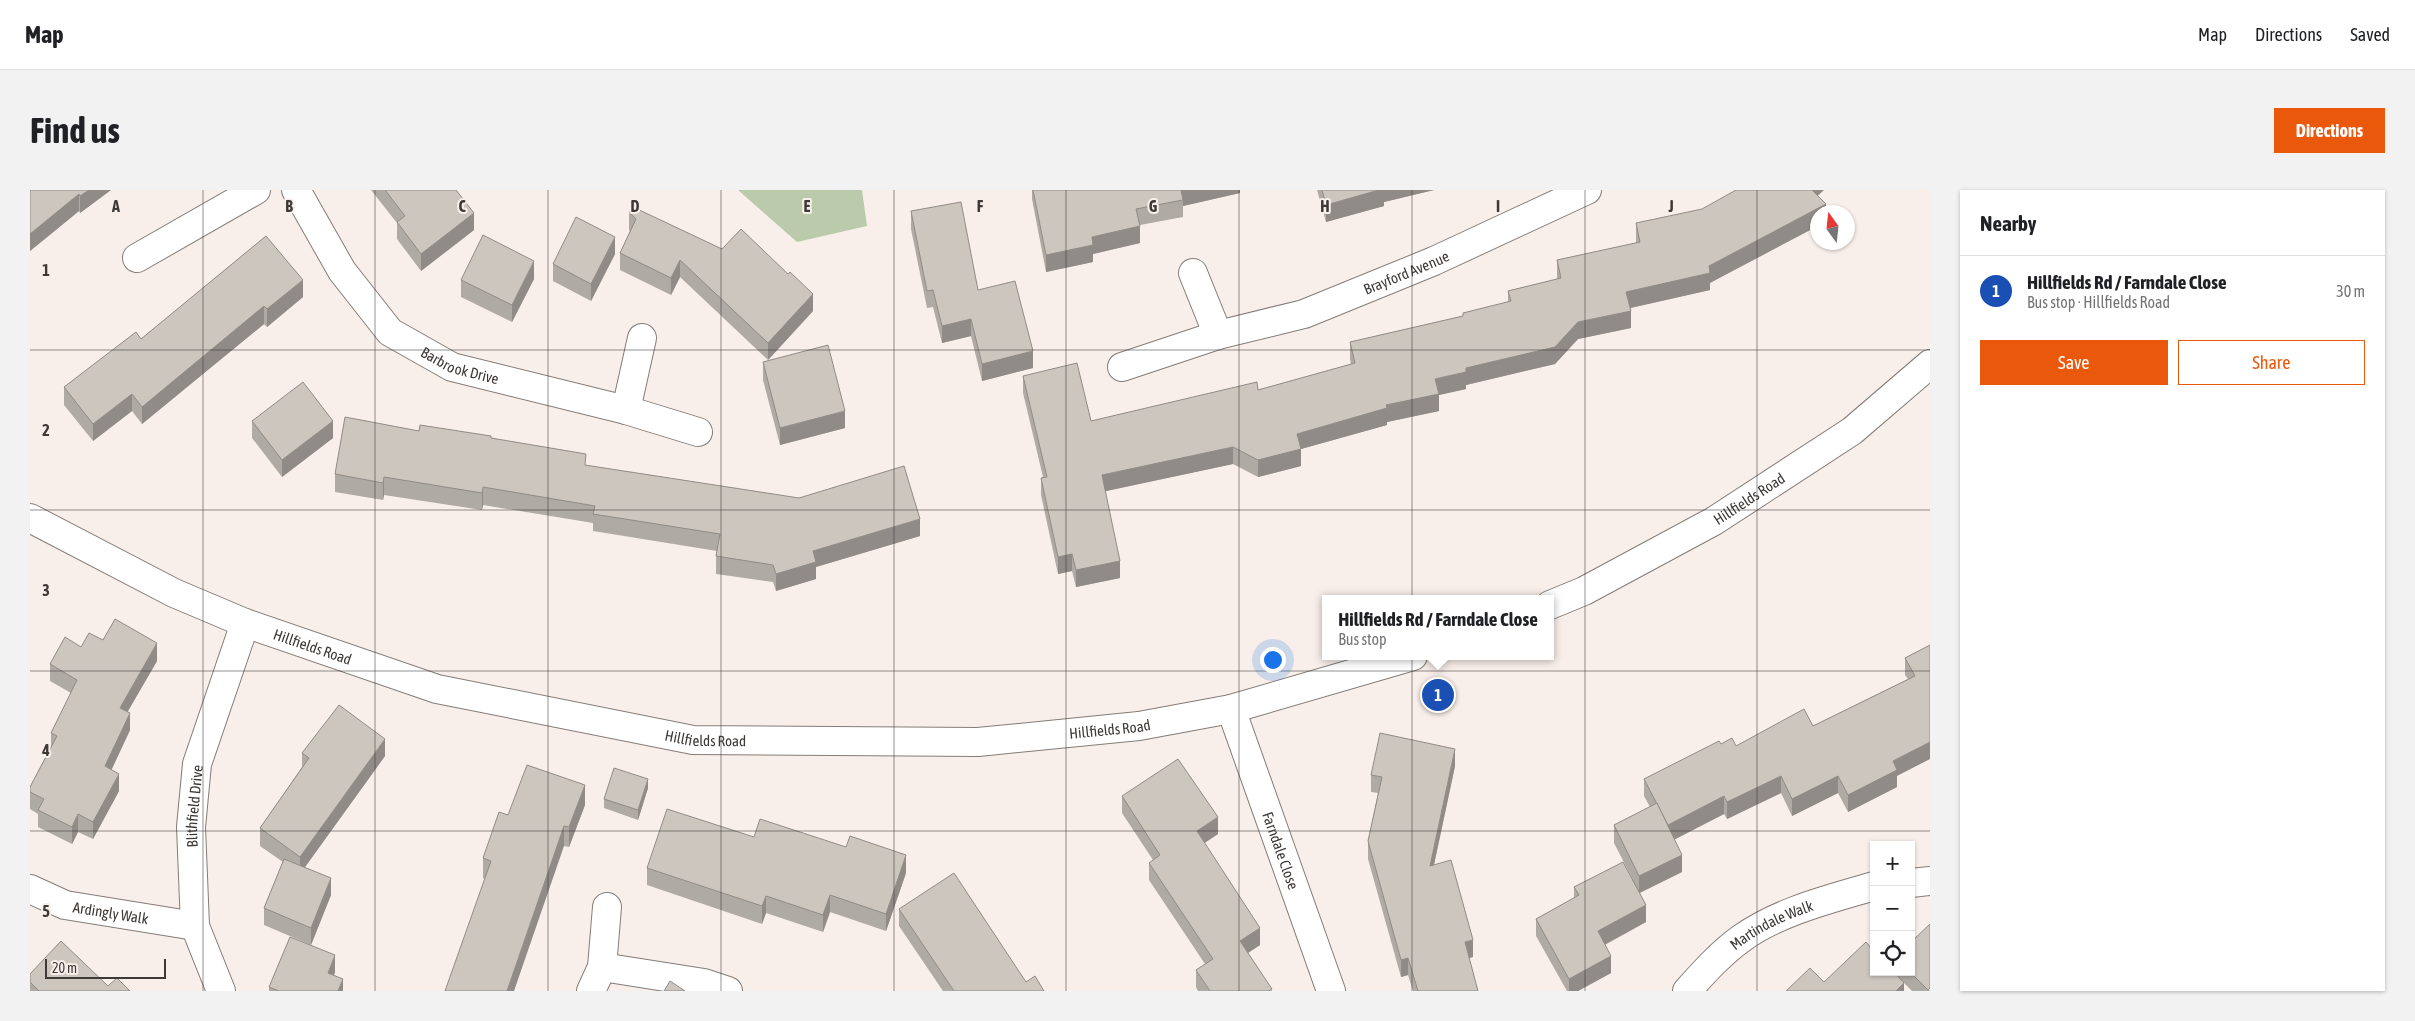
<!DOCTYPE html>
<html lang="en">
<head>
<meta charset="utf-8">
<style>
	:root { --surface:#fff; --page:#f2f2f2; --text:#202124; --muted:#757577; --line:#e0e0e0; --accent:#ea580c }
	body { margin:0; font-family:"Asap Condensed",sans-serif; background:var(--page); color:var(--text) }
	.controls { position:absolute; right:15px; bottom:15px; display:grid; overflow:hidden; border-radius:0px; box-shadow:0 1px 4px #0004 }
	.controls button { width:45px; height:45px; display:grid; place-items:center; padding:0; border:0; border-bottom:1px solid var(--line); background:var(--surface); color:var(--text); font:25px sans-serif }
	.compass { position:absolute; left:1780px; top:15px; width:45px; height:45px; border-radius:50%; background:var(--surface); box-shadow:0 1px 4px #0004; rotate:345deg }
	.scale { position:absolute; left:15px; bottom:12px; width:121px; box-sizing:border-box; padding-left:5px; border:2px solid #3d3937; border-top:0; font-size:14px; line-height:18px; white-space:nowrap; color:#3d3937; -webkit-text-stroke:4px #f9efea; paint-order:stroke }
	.you { position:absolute; left:1242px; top:469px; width:18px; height:18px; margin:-12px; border:4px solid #fff; border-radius:50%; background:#1a73e8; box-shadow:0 0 0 8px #1a73e833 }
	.badge { display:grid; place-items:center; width:32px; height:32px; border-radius:50%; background:var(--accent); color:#fff; font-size:16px; font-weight:700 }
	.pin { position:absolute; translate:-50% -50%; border:2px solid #fff; box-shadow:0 1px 5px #0006 }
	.popup { position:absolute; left:1292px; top:405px; width:232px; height:65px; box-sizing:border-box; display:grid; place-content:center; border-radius:0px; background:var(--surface); filter:drop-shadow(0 1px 4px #0005); font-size:16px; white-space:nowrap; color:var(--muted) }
	.popup b { font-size:19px; color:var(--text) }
	.popup::after { content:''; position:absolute; left:50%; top:100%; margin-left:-10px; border:10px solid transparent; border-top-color:var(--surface) }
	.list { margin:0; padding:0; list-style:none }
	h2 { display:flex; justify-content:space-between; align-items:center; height:65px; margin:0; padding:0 20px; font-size:21px }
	h2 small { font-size:16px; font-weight:400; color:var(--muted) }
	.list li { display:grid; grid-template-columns:32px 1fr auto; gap:15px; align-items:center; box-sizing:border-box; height:70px; padding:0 20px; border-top:1px solid var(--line) }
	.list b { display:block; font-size:19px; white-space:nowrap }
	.list p { margin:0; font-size:16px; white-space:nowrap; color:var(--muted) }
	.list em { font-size:16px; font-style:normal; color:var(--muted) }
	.actions { display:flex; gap:10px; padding:15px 20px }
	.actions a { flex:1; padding:11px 0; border:1px solid var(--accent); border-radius:0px; text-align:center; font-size:18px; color:var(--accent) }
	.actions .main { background:var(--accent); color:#fff }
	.icon { flex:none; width:28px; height:28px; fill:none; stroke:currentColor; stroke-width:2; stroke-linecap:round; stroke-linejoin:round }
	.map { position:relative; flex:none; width:1900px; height:801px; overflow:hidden; border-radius:0px }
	header { display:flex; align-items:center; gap:30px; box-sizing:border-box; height:70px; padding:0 25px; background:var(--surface); border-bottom:1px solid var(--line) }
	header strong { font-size:24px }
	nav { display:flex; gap:28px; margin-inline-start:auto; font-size:18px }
	.intro { display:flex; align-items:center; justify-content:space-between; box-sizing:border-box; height:120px; padding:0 30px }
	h1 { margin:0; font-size:35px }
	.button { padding:12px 22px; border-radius:0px; background:var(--accent); color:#fff; font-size:18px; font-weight:700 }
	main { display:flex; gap:30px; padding:0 30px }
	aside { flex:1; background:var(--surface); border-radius:0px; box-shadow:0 1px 4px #0004 }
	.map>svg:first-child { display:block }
	.green { fill:#bbcaab }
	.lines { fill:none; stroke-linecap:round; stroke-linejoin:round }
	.minor-casing { stroke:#847c77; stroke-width:30 }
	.minor { stroke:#fff; stroke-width:28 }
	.wall { fill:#b0aaa4 }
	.shaded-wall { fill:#908b86 }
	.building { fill:#cdc6bf; stroke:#908b86 }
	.grid { fill:none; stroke:#3d3937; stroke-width:1; stroke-opacity:0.55 }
	.labels { text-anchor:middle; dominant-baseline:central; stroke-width:4; stroke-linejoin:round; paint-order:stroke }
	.street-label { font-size:15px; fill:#3d3937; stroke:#f9efea }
	.grid-label { font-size:16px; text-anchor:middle; font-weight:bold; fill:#3d3937; stroke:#f9efea; stroke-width:4; stroke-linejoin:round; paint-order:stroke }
</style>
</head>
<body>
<header>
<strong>Map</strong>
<nav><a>Map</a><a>Directions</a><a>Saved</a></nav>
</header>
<div class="intro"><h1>Find us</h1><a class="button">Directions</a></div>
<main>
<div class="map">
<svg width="1900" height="801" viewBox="0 0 1900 801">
	<rect width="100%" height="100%" fill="#f9efea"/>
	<!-- green -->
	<polygon class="green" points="708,0 832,0 837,36 767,52"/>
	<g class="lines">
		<defs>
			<g id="minor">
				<path id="s1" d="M266 0 312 81 360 142 422 177 596 220 668 242"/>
				<polyline points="107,68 226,0"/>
				<polyline points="1163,83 1188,145"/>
				<path id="s2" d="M1092 177 1188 145 1274 124 1404 71 1557 0"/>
				<polyline points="596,220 612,148"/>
				<path id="s3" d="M0 328 144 403 215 433 407 499 663 550 948 552 1109 536 1201 519 1383 466"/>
				<path id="s4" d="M1520 415 1554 401 1684 331 1822 241 1900 174"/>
				<path id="s5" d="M1201 519 1301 801"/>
				<polyline points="1881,693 1900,691"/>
				<path id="s6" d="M0 699 35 715 165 736"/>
				<polyline points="572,777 577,717"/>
				<path id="s7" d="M191 801 165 736 161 637 167 574 215 433"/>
				<polyline points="561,801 572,777 674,793 698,801"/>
				<path id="s8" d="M1657 801C1674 782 1691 763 1712 748 1750 721 1800 709 1844 696"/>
			</g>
		</defs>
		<!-- minor casing -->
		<use href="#minor" class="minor-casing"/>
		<!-- minor -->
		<use href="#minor" class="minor"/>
	</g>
	<!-- wall -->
	<g class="wall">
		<polygon points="0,0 81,0 50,23 49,21 0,61"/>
		<polygon points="341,0 426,0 444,40 391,81 367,49 367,33"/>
		<polygon points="1002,0 1210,0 1210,3 1153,16 1153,27 1110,35 1110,53 1063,64 1063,72 1016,82 1002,9"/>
		<polygon points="1287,0 1404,0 1354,12 1354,16 1296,32"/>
		<polygon points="1788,6 1796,22 1680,93 1680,100 1600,118 1601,138 1548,149 1525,174 1436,195 1436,199 1409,205 1409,221 1357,232 1357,235 1271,259 1271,276 1228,287 1203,274 1075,301 1090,388 1046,397 1042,381 1028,384 1011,305 1011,288 1013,287 993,203 993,186 1061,231 1228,200 1321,174 1320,169 1320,152 1433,126 1433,123 1478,112 1478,101 1527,89 1527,70 1606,53 1606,33"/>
		<polygon points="881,21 948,100 1003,178 952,191 941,146 912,153 903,117 897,118 881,39"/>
		<polygon points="599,22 783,121 738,170 650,87 641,105 590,80 590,63 600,41 599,40"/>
		<polygon points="236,46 273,107 237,137 234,134 112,234 102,221 63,251 34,215 34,197 111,149"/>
		<polygon points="585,64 561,111 523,91 523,74"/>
		<polygon points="504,89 482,132 431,107 431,90"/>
		<polygon points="733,172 815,238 750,255 733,190"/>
		<polygon points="222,231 303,248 252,287 222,248"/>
		<polygon points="389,241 461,248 556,275 890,346 786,377 786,389 746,401 743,392 686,384 686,366 687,361 563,341 563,333 453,315 452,320 354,305 353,310 305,302 305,284"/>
		<polygon points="73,450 127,471 97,522 100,540 81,580 89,601 63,649 48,642 42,654 8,637 8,624 0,619 0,597 21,556 21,543 41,503 20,491 20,474 51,457"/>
		<polygon points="1900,455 1867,586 1867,597 1818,622 1808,603 1762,626 1751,603 1697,629 1694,624 1644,649 1652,682 1610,703 1616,732 1575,755 1581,783 1548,801 1537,801 1506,746 1506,729 1544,708 1544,697 1603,690 1584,653 1584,635 1620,617 1614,606 1614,589 1691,554 1706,556 1783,536 1878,489 1875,485 1875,468"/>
		<polygon points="272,563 355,566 275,677 301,705 281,755 234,735 234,718 253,672 230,656 230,638 272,577"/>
		<polygon points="1425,576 1404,675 1443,767 1439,768 1448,801 1383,801 1378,785 1371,787 1338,669 1338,651 1348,603 1341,602 1341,585"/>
		<polygon points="618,598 608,630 574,618 574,609"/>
		<polygon points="1092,606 1188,644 1174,653 1230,755 1218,763 1242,801 1168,801 1166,797 1166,780 1175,774 1119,690 1119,673 1123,670 1092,623"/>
		<polygon points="555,615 539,657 534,656 455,689 453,688 453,668 478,625"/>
		<polygon points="724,647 876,683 856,741 800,722 793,742 736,723 732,734 617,695 617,678"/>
		<polygon points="869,719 996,792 1014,801 913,801 869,736"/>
		<polygon points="305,782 304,785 313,801 239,801 239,797"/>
		<polygon points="1865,782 1881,782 1900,801 1882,801 1874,793 1874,801 1794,792 1865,783"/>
		<polygon points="0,784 100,801 0,801"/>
	</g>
	<!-- shaded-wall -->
	<g class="shaded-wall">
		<polygon points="59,0 81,0 50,23 50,6"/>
		<polygon points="1151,0 1210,0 1210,3 1153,16 1153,10"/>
		<polygon points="1349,0 1404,0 1354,12 1354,16 1296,32 1296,15"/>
		<polygon points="1779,0 1794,0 1779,14"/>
		<polygon points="49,4 49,21 0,61 0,44"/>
		<polygon points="1796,14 1796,22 1788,22 1788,36 1680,93 1680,100 1596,119 1596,102 1679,76"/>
		<polygon points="444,23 444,40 391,81 391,64"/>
		<polygon points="1110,36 1110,53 1063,64 1063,72 1016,82 1016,65 1062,47"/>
		<polygon points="585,47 585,64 561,111 561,94"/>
		<polygon points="650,70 650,87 641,105 641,88"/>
		<polygon points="504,71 504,89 482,132 482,115"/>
		<polygon points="273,90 273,107 237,137 237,119"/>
		<polygon points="783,104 783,121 738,170 738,153"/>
		<polygon points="234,116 234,134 112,234 112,217"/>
		<polygon points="1601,121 1601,138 1548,149 1525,174 1436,195 1436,199 1409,205 1409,221 1357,232 1357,235 1271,259 1271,276 1228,287 1228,270 1267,244 1356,215 1405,189 1436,178 1548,132"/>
		<polygon points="941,129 941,146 912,153 912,136"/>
		<polygon points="1003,161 1003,178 952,191 952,174"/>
		<polygon points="102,204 102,221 63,251 63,234"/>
		<polygon points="815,221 815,238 750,255 750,238"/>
		<polygon points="303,231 303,248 252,287 252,270"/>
		<polygon points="1203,257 1203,274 1072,302 1072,285"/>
		<polygon points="354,287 354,305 353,310 353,293"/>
		<polygon points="453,297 453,315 452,320 452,303"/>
		<polygon points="890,329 890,346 786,377 786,389 746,401 746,384 783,361"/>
		<polygon points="1042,364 1042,381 1028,384 1028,367"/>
		<polygon points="1090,371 1090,388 1046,397 1046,380"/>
		<polygon points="127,453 127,471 90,535 90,518"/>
		<polygon points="100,523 100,540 75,594 75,576"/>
		<polygon points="355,549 355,566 270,684 270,667"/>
		<polygon points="1900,552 1900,569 1867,586 1867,597 1818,622 1818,605 1863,571"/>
		<polygon points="1425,559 1425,576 1400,693 1400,676"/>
		<polygon points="89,584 89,601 63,649 63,632"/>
		<polygon points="1751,586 1751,603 1697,629 1697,612"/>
		<polygon points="1808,586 1808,603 1762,626 1762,609"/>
		<polygon points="618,589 618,598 608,630 608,620"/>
		<polygon points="555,595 555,615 539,657 539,637"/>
		<polygon points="1694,606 1694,624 1638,653 1638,635"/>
		<polygon points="48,624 48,642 42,654 42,637"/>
		<polygon points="1188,627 1188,644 1167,658 1167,641"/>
		<polygon points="534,636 534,656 484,801 477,801"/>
		<polygon points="876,665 876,683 856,741 856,724"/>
		<polygon points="1652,665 1652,682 1609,703 1609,686"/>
		<polygon points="301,688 301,705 281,755 281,738"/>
		<polygon points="800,705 800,722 793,742 793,725"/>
		<polygon points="736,706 736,723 732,734 732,716"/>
		<polygon points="1616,715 1616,732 1568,758 1568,741"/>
		<polygon points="1230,738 1230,755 1210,768 1210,751"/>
		<polygon points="1443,750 1443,767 1435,769 1435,752"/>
		<polygon points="305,765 305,782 298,800 298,783"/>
		<polygon points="1581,766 1581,783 1548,801 1539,801 1539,789"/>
		<polygon points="1378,768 1378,785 1371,787 1371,770"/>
		<polygon points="313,789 313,801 308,801"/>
		<polygon points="1874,793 1874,801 1866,801"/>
	</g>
	<!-- building -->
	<g class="building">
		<polygon points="0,0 59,0 50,6 49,4 0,44"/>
		<polygon points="355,0 426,0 444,23 391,64 367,32 375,26"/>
		<polygon points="1003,0 1151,0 1153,10 1106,19 1110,36 1062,47 1063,55 1016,65"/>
		<polygon points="1292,0 1349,0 1296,15"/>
		<polygon points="1706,0 1782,0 1796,14 1679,76 1680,83 1596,102 1601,121 1548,132 1525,157 1436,178 1436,182 1405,189 1409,204 1356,215 1357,218 1267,244 1271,259 1228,270 1203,257 1072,285 1090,371 1046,380 1042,364 1028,367 1011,288 1017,287 993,186 1047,173 1061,231 1227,192 1228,200 1325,173 1320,152 1433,126 1433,123 1481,111 1478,101 1531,88 1527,70 1610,52 1606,33 1672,19"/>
		<polygon points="931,12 948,100 985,91 1003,161 952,174 941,129 912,136 903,100 897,101 881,21"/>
		<polygon points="603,17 692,59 711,39 758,84 760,82 783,104 738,153 650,70 641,88 590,63 606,29 599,22"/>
		<polygon points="546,27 585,47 561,94 523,74"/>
		<polygon points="453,45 504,71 482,115 431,90"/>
		<polygon points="236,46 273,90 237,119 234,116 112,217 102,204 63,234 34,197 106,142 111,149"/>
		<polygon points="798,155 815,221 750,238 733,172"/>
		<polygon points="273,192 303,231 252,270 222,231"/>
		<polygon points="315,227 389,241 390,235 461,246 461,248 556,264 555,275 769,308 874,276 890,329 783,361 786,372 746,384 743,375 686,366 690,344 563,324 565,316 453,297 452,303 354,287 353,293 305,284"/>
		<polygon points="85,429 127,453 90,518 100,523 75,576 89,584 63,632 48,624 42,637 8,620 14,609 0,602 0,597 27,546 21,543 47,490 20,474 35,447 51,457 59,443 73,450"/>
		<polygon points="1900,455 1900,552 1863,571 1867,580 1818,605 1808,586 1762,609 1751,586 1697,612 1694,606 1638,635 1614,589 1689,551 1691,554 1702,548 1706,556 1774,519 1783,536 1885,486 1875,468"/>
		<polygon points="309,515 355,549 270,667 230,638 279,568 272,563"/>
		<polygon points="1350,543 1425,559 1400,676 1421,670 1443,750 1435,752 1448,801 1388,801 1378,768 1371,770 1338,651 1352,587 1341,585"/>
		<polygon points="1148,569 1188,627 1167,641 1230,738 1210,751 1242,799 1239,801 1180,801 1166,780 1183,769 1119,673 1130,665 1092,606"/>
		<polygon points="497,575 555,595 539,637 534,636 477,801 415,801 461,671 453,668 469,622 478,625"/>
		<polygon points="584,578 618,589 608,620 574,609"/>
		<polygon points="1627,613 1652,665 1609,686 1584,635"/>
		<polygon points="637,619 724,647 730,629 816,657 820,646 876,665 856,724 800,705 793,725 736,706 732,716 617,678"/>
		<polygon points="254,669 301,688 281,738 234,718"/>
		<polygon points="1593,672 1616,715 1568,741 1581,766 1539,789 1506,729 1549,705 1544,697"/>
		<polygon points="924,683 996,792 1005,786 1014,801 924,801 869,719"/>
		<polygon points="1900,734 1900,798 1898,800 1880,782 1881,782 1881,752"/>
		<polygon points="260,747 305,765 298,783 313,789 308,801 249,801 239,797"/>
		<polygon points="31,751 78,796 87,788 100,801 9,801 0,792 0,784"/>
		<polygon points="1836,752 1844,761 1844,782 1864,782 1874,793 1866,801 1756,801 1780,778 1794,792"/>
		<polygon points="640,791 655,801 634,801"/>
	</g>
	<!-- grid -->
	<path class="grid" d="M173 0V801M345 0V801M518 0V801M691 0V801M864 0V801M1036 0V801M1209 0V801M1382 0V801M1555 0V801M1727 0V801M0 160H1900M0 320H1900M0 481H1900M0 641H1900"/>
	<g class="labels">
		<!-- street labels -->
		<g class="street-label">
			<text stroke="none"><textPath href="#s2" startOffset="300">Brayford Avenue</textPath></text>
			<text stroke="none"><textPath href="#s1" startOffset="249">Barbrook Drive</textPath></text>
			<text stroke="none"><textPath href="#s4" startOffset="226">Hillfields Road</textPath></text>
			<text stroke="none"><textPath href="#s3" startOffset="311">Hillfields Road</textPath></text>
			<text stroke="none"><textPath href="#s3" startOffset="1121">Hillfields Road</textPath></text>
			<text stroke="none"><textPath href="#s3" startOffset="716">Hillfields Road</textPath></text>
			<text stroke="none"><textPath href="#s7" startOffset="190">Blithfield Drive</textPath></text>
			<text stroke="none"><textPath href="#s5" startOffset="150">Farndale Close</textPath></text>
			<text stroke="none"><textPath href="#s6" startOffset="85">Ardingly Walk</textPath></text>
			<text stroke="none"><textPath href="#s8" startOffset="109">Martindale Walk</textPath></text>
		</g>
	</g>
	<g class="grid-label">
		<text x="86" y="22">A</text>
		<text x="259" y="22">B</text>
		<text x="432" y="22">C</text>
		<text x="605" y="22">D</text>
		<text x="777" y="22">E</text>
		<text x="950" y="22">F</text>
		<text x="1123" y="22">G</text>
		<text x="1295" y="22">H</text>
		<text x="1468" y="22">I</text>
		<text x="1641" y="22">J</text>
		<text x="16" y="86">1</text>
		<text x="16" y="246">2</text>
		<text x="16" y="406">3</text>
		<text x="16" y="566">4</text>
		<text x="16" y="727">5</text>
	</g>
</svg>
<div class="controls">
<button>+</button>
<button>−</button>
<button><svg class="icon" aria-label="locate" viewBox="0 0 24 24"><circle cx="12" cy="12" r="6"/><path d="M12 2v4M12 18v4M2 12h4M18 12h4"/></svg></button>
</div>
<svg class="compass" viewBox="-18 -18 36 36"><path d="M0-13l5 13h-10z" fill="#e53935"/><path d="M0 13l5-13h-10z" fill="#757577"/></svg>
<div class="scale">20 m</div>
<div class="you"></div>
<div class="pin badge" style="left:1408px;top:505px;background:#1a4fb4">1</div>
<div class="popup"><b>Hillfields Rd / Farndale Close</b>Bus stop</div>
</div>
<aside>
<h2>Nearby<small></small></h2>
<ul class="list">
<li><span class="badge" style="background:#1a4fb4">1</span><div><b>Hillfields Rd / Farndale Close</b><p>Bus stop · Hillfields Road</p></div><em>30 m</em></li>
</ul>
<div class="actions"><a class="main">Save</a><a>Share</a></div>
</aside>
</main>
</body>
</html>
